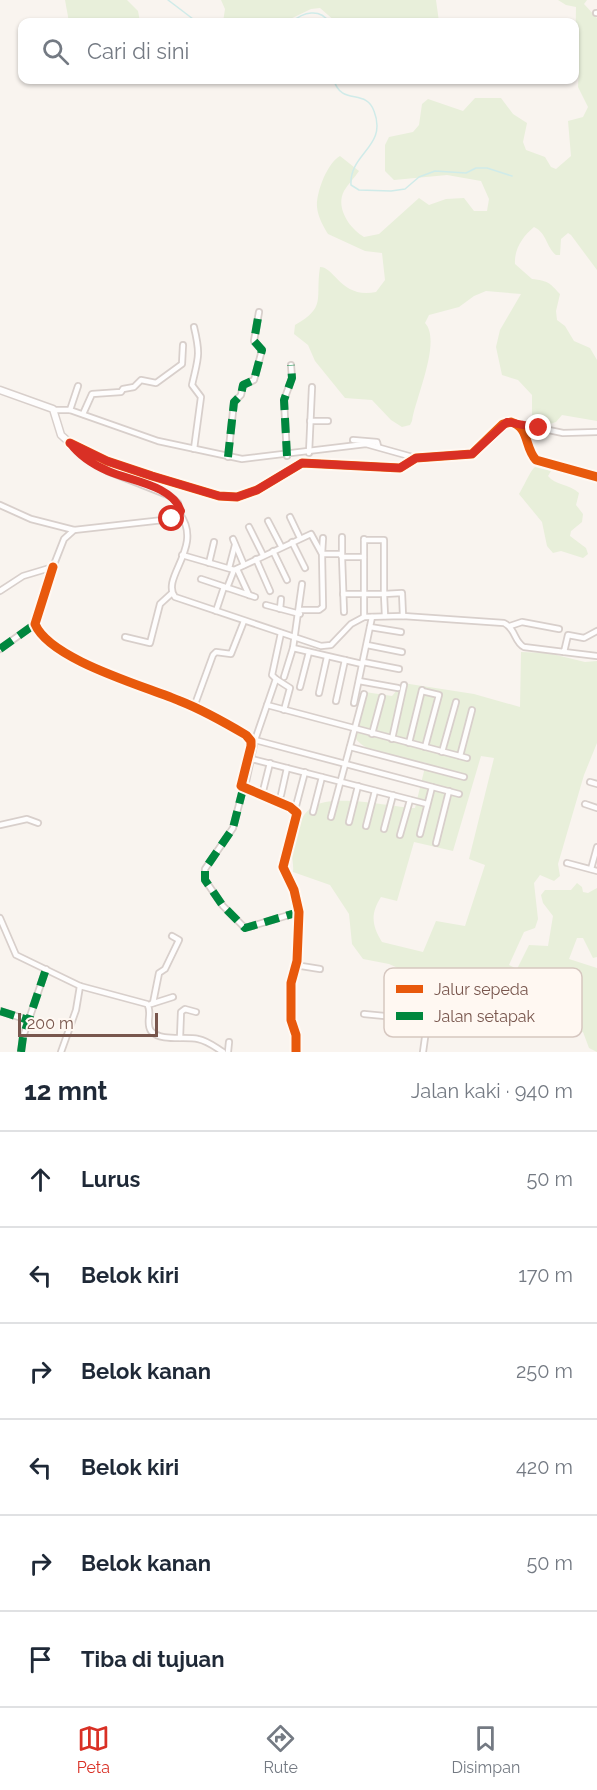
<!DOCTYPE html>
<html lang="id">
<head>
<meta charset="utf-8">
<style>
	:root { --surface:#fff; --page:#f6f6f7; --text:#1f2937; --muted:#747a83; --line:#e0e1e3; --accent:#d93025 }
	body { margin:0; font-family:Raleway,sans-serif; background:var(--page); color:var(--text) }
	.scale { position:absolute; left:18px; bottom:15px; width:140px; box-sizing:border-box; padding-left:6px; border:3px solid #78564d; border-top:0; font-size:16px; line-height:21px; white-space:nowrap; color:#78564d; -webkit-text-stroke:4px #fff8f2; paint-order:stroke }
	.stop { position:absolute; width:18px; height:18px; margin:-14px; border:4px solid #d93025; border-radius:50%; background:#fff }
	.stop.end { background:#d93025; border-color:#fff; box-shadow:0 2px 6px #0008 }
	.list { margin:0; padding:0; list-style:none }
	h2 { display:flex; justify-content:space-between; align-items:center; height:78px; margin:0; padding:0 24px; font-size:26px }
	h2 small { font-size:20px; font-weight:400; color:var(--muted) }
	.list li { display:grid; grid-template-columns:39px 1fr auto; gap:18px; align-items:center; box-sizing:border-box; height:96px; padding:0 24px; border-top:2px solid var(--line) }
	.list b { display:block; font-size:22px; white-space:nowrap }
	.list em { font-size:20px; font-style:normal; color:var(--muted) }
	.icon { flex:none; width:33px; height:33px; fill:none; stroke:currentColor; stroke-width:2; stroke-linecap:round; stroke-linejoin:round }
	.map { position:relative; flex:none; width:597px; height:1052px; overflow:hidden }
	.search { position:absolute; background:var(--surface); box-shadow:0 2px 4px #0004; left:18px; right:18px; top:18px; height:66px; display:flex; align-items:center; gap:15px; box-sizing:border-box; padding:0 21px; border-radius:12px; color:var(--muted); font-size:22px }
	.sheet { height:654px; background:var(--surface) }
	nav { display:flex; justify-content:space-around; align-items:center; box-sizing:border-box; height:84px; border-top:2px solid var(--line); background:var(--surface); font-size:16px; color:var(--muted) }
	nav a { display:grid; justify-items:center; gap:3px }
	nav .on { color:var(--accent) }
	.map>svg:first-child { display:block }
	.green { fill:#e8efda; fill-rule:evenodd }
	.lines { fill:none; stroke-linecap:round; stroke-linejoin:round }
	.stream { stroke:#d0ebe9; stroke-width:1.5 }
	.minor-casing { stroke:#d8cfcb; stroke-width:8 }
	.tertiary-casing { stroke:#d8cfcb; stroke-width:9 }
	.minor { stroke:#fefdfd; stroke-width:4.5 }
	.tertiary { stroke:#fefdfd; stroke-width:6 }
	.quiet { stroke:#00873e; stroke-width:8; stroke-dasharray:15 8; stroke-linecap:butt }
	.cycleway-casing { stroke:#fff8f2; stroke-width:13 }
	.cycleway { stroke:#e8590c; stroke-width:9 }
	.route { stroke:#d93025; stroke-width:8 }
	.key { fill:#fff8f2; stroke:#d6c7c0; stroke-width:1.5 }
	.key-label { font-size:16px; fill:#78564d }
</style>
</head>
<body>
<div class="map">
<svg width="597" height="1052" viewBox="0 0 597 1052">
	<rect width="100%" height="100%" fill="#f9f4ef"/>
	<!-- green -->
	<g class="green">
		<polygon points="65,0 127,0 138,11 140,22 69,22"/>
		<polygon points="221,0 436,0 439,22 336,22 320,8 311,9 284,22 223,22 225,9"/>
		<path d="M558 0H587L584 4 597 18V270L571 235 568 233 561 239 560 255H556C546 247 547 233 534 227 523 236 514 249 515 264L532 279C548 281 549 282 560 294L556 311 557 320 565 326 574 341 590 348 597 360V421L562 415 556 422 547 425 532 418V395L518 380 502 375 496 347 500 330 521 294 486 291 474 296 459 307 429 315 425 323C442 341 415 399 412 421L410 425 402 427 391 420 372 400 345 398 315 361 308 345 294 334 295 325C327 307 315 299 320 267 335 267 341 299 376 292L385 280 382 253 365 251 328 234C323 226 318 217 317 207 316 193 327 163 340 156L359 171C355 177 348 184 344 191 335 208 350 229 364 237L379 234 419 198 429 205 446 199 464 198 474 211H487L489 199 481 181 447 175 394 180 385 171V145L389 137 413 132 419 125 422 104 428 99 463 111 475 98H501L513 114 527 123 523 142 526 150 545 157 551 167 556 169 571 156 568 121 583 117 588 107 578 87 579 67 575 65 576 7 566 5Z"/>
		<path d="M535 467 551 471 548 476C555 485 569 484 579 493L576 505 583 514 582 522 571 531 570 536 586 548 588 554 583 558 561 551 553 553 547 546 542 522 519 494C523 488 530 471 535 467Z"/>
		<path d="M521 652 548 653 585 662 597 661V743L584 775 558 864 560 876 554 881 540 875 534 883 538 919 535 928 524 932 509 965 517 969 529 945 548 946 553 916 543 903 541 895 545 890H571L577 883 582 887 583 892 588 893 597 888V957L593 958 583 938H577L569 959 597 968V1052L589 1048 583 1032 544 1037 532 1035 493 1014 473 998 446 989 438 976 424 974 420 978 389 964 363 959 352 944 349 914 330 885 293 872C294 864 291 856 292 849 295 835 298 818 311 808 331 792 390 807 415 808L426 763C403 758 363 756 352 733L365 692 392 696 403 683 474 694 520 707ZM481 756 494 758 469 859 485 865 465 926 436 921 423 952 382 942C372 926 370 914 381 897L397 901 414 842 453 851Z"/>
	</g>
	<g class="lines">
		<!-- stream -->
		<g class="stream">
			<polyline points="168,0 197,22"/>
			<path d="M292 22C303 12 320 8 329 22"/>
			<path d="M334 80C341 106 366 88 374 111 388 147 349 153 351 185L359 190 391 191 405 189 419 177 435 171 466 173 476 168H487L512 176"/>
		</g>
		<defs>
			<g id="minor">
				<polyline points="596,13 597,13"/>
				<path d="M194 327C201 356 198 358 192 385L201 397 194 449"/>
				<polyline points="54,410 70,410 158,441 242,459 366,444 416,458"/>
				<polyline points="70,410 78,386"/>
				<polyline points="83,414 92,394 121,392 123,389 134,387 141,380 156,383 182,364 183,345"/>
				<polyline points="310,421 328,421"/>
				<polyline points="515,423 563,433 597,432"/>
				<polyline points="353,440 377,442 378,446"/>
				<polyline points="309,453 312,387"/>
				<polyline points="287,456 284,400 292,378 291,365"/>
				<polyline points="228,457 234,402 241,395 243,385 254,380 262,350 254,341 259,312"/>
				<polyline points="0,505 31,519 74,530"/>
				<path d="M180 514C204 547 160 578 175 597L321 646 331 645 351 624 364 617 403 616 504 623C516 629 514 642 524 647L564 652 568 635 584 638 597 631"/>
				<polyline points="290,517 300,538"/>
				<polyline points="268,521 281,546"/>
				<polyline points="249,527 263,555"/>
				<polyline points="342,537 342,557 364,557"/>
				<polyline points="323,538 322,554 340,554 342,557 344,612"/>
				<polyline points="233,539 244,565"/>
				<polyline points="364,539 364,617"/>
				<polyline points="364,540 384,540 384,594 402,593 403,616"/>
				<polyline points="292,542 305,568"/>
				<polyline points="273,551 287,580"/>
				<polyline points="182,555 234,570 311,534 322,554 323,607 319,610 300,610"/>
				<polyline points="256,559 270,591"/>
				<polyline points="209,563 214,542"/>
				<path d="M53 567 35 624C50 660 145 686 180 701 203 710 224 722 246 735L251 741V746L241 786 290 807 297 813 283 867 294 890 299 912 297 961 291 983V1020L296 1035V1052"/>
				<polyline points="229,568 235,545"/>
				<polyline points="237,569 249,595"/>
				<polyline points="201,579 255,597"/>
				<polyline points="302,584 293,648 362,664"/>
				<polyline points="227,588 234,570"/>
				<polyline points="0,591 23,576 53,567 64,539 74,530 172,519 180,514 178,503 170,496 107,471 71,445"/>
				<polyline points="343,594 384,594 385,616"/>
				<polyline points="266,605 300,614"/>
				<polyline points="280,609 281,599"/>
				<polyline points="216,611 224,587"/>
				<polyline points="510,626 522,622 559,629"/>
				<polyline points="370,627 401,632"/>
				<polyline points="125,637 150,643 160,604 172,593"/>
				<polyline points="367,645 402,652"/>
				<polyline points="0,649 35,624"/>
				<polyline points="564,652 597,656"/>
				<polyline points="363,662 399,669"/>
				<polyline points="284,677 293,648"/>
				<polyline points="276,679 290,688 284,710"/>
				<polyline points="359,681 398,688"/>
				<polyline points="300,687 309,652"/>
				<polyline points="422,691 439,695 425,747"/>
				<polyline points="319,693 327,657"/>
				<polyline points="336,701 345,660"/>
				<polyline points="354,703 372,617"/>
				<polyline points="267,705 467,758"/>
				<polyline points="194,707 213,655 216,652 231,654 244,621"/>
				<polyline points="372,734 382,697"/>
				<polyline points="392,739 404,685"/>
				<polyline points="255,740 459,794"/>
				<polyline points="409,743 422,690"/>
				<polyline points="350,747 464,777"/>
				<polyline points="442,752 456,702"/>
				<polyline points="460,756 472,710"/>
				<polyline points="248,758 427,804"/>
				<polyline points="246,782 255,740 276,679 272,675 281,633"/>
				<polyline points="590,782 597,784"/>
				<polyline points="243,789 233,828 205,869 205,880 223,906 245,928 299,912"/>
				<polyline points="263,791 270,763"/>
				<polyline points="281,795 287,768"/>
				<polyline points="585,804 597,808"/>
				<polyline points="296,806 305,772"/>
				<polyline points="313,812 322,777"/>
				<polyline points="331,817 364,694"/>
				<polyline points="349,822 358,786"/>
				<polyline points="0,825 27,819 38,823"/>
				<polyline points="366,826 375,791"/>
				<polyline points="384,829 393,795"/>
				<polyline points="420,834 432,787"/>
				<polyline points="400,835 410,800"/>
				<polyline points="436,843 449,791"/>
				<polyline points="567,863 597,871"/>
				<polyline points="591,869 597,847"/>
				<path d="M0 918 16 955 80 986 147 1004C153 1012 145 1023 151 1031 161 1042 185 1036 198 1039 208 1041 215 1047 223 1052"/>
				<polyline points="295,965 320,969"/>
				<polyline points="153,1003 159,973 165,969 179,940 172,936"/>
				<polyline points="151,1004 173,997"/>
				<polyline points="0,1011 28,1020"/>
				<polyline points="364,1014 395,1017 427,1025"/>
				<polyline points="180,1038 181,1012 185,1009 196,1012"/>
				<polyline points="21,1052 23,1037 46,969"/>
				<polyline points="61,1052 76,1010 80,986"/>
				<polyline points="228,1052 229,1042"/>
				<polyline points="423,1052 428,1016 418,1008 423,981 427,978 449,980"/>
			</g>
			<path id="tertiary" d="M0 390 53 409 61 435 70 443 107 461 229 498 246 495 302 463 400 468 416 458 472 454 507 422C530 424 524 447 536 460L597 477"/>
		</defs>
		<!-- minor casing -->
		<use href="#minor" class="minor-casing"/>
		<!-- tertiary casing -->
		<use href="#tertiary" class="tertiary-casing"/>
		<!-- minor -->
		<use href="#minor" class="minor"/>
		<!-- tertiary -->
		<use href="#tertiary" class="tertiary"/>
		<!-- quiet -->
		<g class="quiet">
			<polyline points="287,456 284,400 292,378 291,365"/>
			<polyline points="228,457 234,402 241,395 243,385 254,380 262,350 254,341 259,312"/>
			<polyline points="0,649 35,624"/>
			<polyline points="243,789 233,828 205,869 205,880 223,906 245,928 299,912"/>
			<polyline points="0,1011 28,1020"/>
			<polyline points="21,1052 23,1037 46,969"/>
		</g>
		<defs>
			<g id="cycleway">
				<path d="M70 443 107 461 152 476 219 496 237 497 257 490 302 463 400 468 416 458 472 454 503 424 511 422C530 428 524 447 536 460L597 477"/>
				<path d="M53 567 35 624C50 660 145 686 180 701 203 710 224 722 246 735L251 741V746L241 786 290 807 297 813 283 867 294 890 299 912 297 961 291 983V1020L296 1035V1052"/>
			</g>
		</defs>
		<!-- cycleway casing -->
		<use href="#cycleway" class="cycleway-casing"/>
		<!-- cycleway -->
		<use href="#cycleway" class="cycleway"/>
	</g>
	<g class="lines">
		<!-- route -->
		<path class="route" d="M172 519 178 517 181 511C172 485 130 481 108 471 94 465 79 455 70 443L107 461 152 476 219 496 237 497 257 490 302 463 400 468 416 458 472 454 507 422 539 428"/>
	</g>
	<!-- legend -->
	<rect x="384" y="968" width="198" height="69" rx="9" class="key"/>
	<rect x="396" y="985" width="27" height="8" fill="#e8590c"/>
	<rect x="396" y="1012" width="27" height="8" fill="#00873e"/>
	<g class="key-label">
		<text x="434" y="995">Jalur sepeda</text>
		<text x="434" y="1022">Jalan setapak</text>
	</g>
</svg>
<div class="scale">200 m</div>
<div class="stop" style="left:172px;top:519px"></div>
<div class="stop end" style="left:539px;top:428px"></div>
<div class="search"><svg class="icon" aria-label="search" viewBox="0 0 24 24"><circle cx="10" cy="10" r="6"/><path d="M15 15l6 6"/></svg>Cari di sini</div>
</div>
<section class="sheet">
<h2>12 mnt<small>Jalan kaki · 940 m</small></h2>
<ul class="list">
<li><svg class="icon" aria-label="ahead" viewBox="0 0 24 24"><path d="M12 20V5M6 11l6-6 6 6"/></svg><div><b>Lurus</b></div><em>50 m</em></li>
<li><svg class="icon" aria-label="left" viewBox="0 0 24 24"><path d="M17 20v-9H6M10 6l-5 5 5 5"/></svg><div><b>Belok kiri</b></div><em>170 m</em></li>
<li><svg class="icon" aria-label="right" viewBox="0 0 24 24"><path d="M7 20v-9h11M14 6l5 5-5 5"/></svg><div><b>Belok kanan</b></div><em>250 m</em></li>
<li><svg class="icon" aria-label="left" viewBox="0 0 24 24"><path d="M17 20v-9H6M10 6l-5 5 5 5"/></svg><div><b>Belok kiri</b></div><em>420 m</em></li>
<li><svg class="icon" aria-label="right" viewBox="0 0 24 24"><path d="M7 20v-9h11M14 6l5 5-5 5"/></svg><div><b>Belok kanan</b></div><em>50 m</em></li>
<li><svg class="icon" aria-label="arrive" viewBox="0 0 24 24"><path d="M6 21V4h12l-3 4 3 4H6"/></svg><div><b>Tiba di tujuan</b></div></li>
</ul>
</section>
<nav>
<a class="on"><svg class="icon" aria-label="map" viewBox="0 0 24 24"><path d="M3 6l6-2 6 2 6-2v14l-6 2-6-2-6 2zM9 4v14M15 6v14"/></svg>Peta</a>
<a><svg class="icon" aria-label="directions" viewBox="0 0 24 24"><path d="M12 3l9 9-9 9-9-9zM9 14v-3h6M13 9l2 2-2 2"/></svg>Rute</a>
<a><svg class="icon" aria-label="saved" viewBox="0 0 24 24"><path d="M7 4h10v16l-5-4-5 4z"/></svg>Disimpan</a>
</nav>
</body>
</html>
